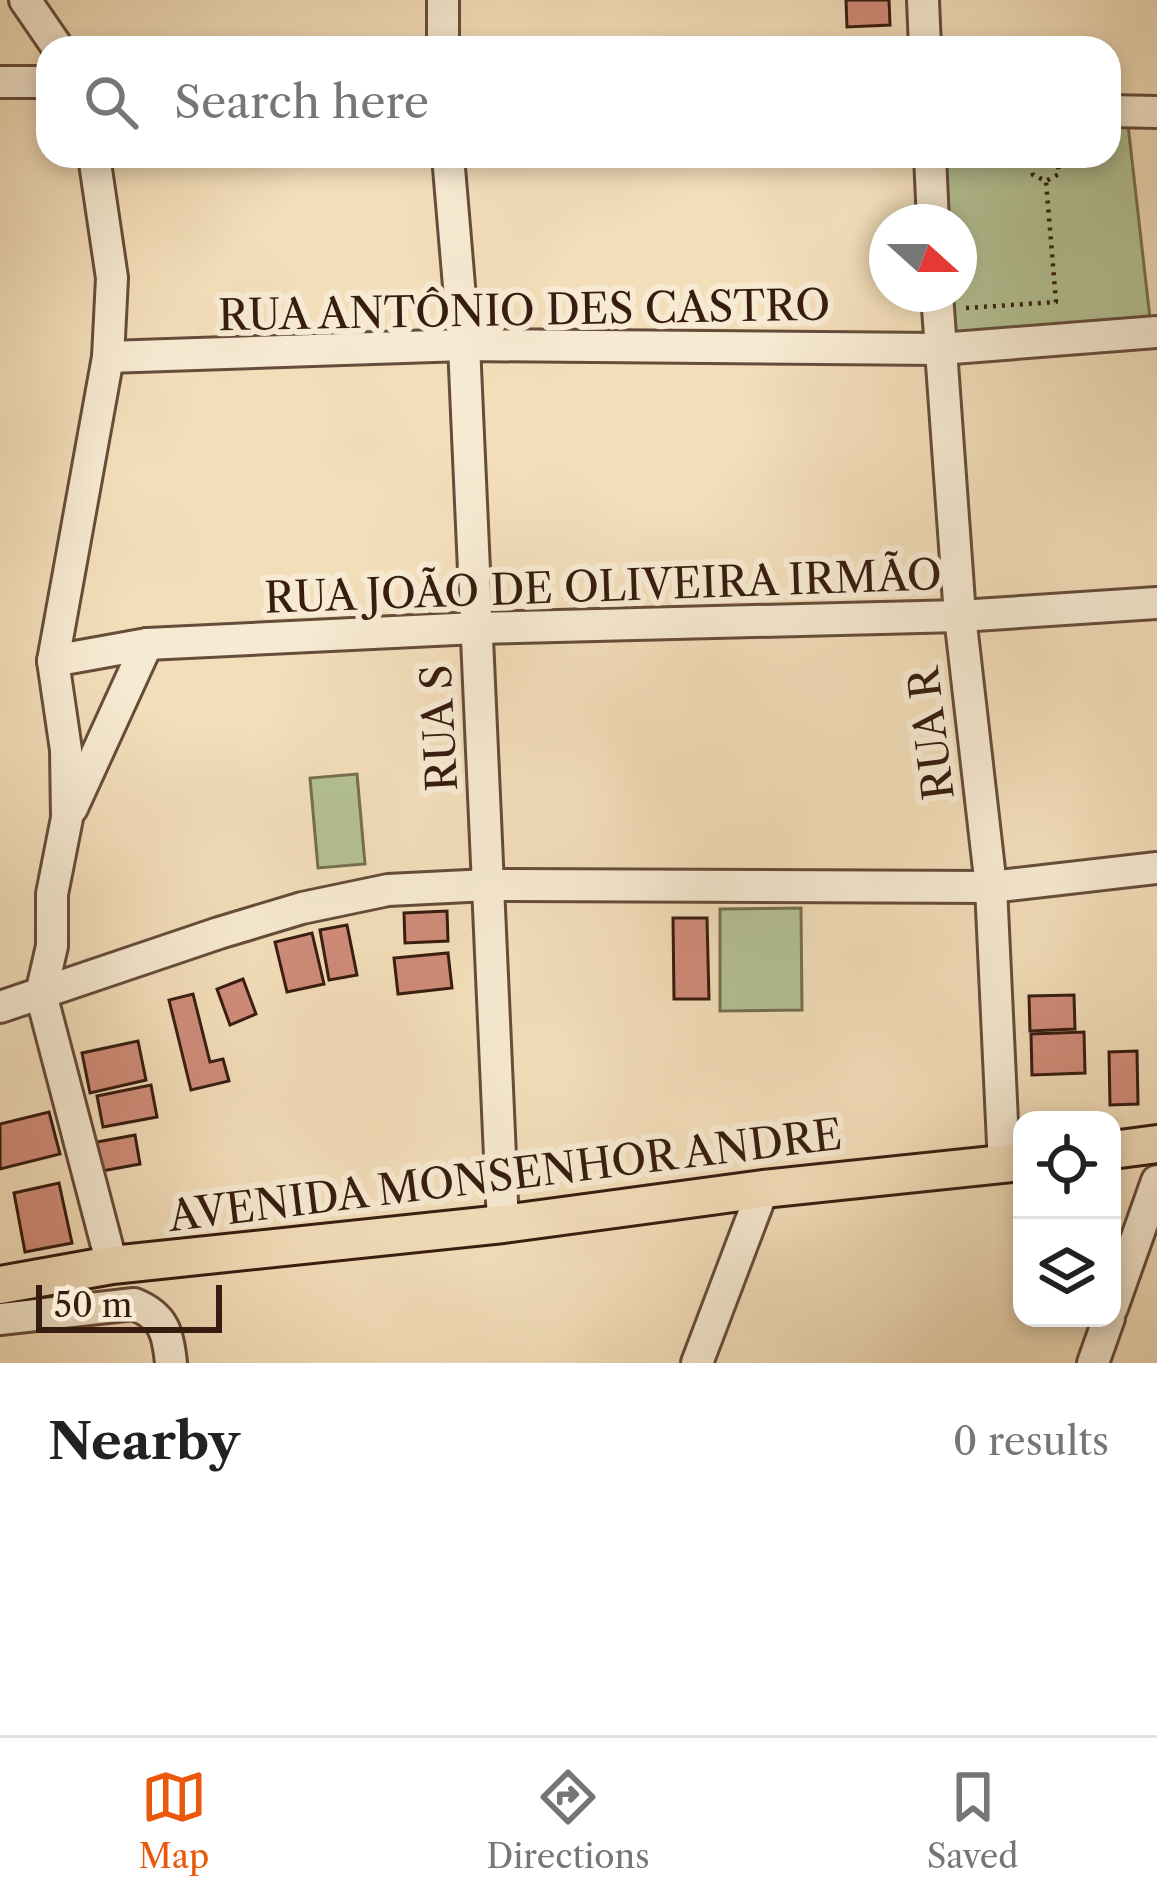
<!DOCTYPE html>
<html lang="en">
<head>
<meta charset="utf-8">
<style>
	:root { --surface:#fff; --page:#f2f2f2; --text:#222; --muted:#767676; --line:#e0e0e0; --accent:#ea580c }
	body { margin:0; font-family:"Libre Caslon Text",serif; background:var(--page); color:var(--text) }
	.controls { position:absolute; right:36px; bottom:36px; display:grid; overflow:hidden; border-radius:24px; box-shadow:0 6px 18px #0003 }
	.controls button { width:108px; height:108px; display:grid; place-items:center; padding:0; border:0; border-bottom:3px solid var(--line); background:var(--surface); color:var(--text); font:60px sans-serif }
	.compass { position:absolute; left:869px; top:204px; width:108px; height:108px; border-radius:50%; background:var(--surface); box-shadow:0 6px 18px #0003; rotate:111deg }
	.scale { position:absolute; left:36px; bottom:30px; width:186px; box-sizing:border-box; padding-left:12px; border:6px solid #371c10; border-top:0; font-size:33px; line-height:42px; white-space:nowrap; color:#371c10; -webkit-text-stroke:9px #f7ead2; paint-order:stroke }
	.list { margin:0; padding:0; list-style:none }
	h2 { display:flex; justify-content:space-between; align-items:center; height:156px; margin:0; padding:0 48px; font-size:51px }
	h2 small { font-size:39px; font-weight:400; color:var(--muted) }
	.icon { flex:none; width:66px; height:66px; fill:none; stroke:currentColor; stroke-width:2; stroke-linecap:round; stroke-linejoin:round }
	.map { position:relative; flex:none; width:1157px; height:1363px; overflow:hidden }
	.search { position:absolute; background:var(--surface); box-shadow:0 6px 18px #0003; left:36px; right:36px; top:36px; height:132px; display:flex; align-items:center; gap:30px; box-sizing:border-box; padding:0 42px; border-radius:36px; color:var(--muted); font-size:45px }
	.sheet { height:372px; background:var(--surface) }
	nav { display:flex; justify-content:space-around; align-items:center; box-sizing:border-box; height:168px; border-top:3px solid var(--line); background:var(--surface); font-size:33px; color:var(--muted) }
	nav a { display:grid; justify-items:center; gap:6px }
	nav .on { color:var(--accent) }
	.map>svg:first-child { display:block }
	.green { fill:#b4c295; stroke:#766f52; stroke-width:3 }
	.building { fill:#d08c7a; stroke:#371c10; stroke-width:3 }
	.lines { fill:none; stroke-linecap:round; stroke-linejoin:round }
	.minor-casing { stroke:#664c3a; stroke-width:36 }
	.major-casing { stroke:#371c10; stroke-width:42 }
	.path { stroke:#371c10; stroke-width:4.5; stroke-dasharray:3 6; stroke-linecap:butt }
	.minor { stroke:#f7ead2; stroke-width:30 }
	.major { stroke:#f3deba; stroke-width:36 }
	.labels { text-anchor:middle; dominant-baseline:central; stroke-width:12; stroke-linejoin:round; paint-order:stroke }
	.street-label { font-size:42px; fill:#371c10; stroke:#f7ead2 }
</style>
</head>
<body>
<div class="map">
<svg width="1157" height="1363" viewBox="0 0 1157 1363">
	<rect width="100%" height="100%" fill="#f3deba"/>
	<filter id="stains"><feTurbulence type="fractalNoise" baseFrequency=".00167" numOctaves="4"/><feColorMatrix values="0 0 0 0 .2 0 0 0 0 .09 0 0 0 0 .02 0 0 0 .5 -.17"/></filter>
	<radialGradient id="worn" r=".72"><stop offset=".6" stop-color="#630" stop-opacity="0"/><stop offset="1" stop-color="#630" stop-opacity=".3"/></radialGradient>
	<!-- green -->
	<g class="green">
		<polygon points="1109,125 1128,125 1151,327 952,342 950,294 959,294 959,222 946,222 943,156 1109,156"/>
		<polygon points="357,774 365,864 318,868 310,778"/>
		<polygon points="801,908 802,1010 720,1011 720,909"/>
	</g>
	<!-- building -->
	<g class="building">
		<polygon points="846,0 889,0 890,25 847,27"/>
		<rect x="797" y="41" width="100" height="7"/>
		<polygon points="447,911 448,941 405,943 404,913"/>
		<polygon points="673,918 707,918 709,999 674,999"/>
		<polygon points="347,925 357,975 329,980 320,930"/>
		<polygon points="312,933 324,984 287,992 275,942"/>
		<polygon points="448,953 452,988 398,994 394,958"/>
		<polygon points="243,979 256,1014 230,1025 217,989"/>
		<polygon points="193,994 210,1062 223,1059 229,1081 191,1090 169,1000"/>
		<polygon points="1074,995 1075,1029 1030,1031 1029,996"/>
		<polygon points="1084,1032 1085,1073 1032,1075 1031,1034"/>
		<polygon points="138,1041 146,1080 90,1093 82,1053"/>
		<polygon points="1137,1051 1138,1104 1110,1105 1109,1052"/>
		<polygon points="151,1085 157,1117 103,1127 97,1096"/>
		<polygon points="49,1112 60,1154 0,1169 0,1124"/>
		<polygon points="135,1135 140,1164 102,1171 97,1142"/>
		<polygon points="59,1183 72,1243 25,1252 14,1193"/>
	</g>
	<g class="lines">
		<defs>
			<g id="minor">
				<polyline points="25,0 58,48"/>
				<polyline points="443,0 443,48"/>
				<polyline points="923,0 925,48"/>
				<polyline points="0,82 48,82"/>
				<polyline points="1109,111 1157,112"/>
				<polyline points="94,156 112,278 108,357 53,661 66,750 67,818 52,894 52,946 41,994 112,1265"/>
				<polyline points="448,156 464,345 503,1224"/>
				<polyline points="930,156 933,222"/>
				<polyline points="937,294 960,616 991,887 1004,1165"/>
				<polyline points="108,357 464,345 940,349 1157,332"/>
				<polyline points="53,661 147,644 476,628 960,616 1157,603"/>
				<polyline points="72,808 147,644"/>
				<polyline points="0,1007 219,933 302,908 388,890 488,885 991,887 1157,868"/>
				<polyline points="1112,1308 1157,1181"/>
				<path d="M0 1319 134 1304C164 1316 168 1333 171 1363"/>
				<polyline points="697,1363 763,1189"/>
				<polyline points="1093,1363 1109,1318"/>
			</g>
			<g id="major">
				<polyline points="1112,1150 1157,1144"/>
				<polyline points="0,1285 112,1265 503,1224 763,1189 1022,1162"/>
			</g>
		</defs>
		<!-- minor casing -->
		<use href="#minor" class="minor-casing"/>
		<!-- major casing -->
		<use href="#major" class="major-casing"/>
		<!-- path -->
		<g class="path">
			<polyline points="1034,156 1030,166 1033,175 1046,181 1059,174 1057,156"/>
			<polyline points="966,308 1056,302 1046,181"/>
		</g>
		<!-- minor -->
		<use href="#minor" class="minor"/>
		<!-- major -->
		<use href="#major" class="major"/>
	</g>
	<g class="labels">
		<!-- street labels -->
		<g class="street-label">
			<text transform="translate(524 310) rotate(-1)">RUA ANTÔNIO DES CASTRO</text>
			<text transform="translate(603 586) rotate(-2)">RUA JOÃO DE OLIVEIRA IRMÃO</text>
			<text transform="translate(439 728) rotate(-93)">RUA S</text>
			<text transform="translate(931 734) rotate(-97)">RUA R</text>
			<text transform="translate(505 1175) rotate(-7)">AVENIDA MONSENHOR ANDRE</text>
		</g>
	</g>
	<rect width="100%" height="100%" filter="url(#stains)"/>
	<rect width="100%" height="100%" fill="url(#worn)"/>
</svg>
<div class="controls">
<button><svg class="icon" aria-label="locate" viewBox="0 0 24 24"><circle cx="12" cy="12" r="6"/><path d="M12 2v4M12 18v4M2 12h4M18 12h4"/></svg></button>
<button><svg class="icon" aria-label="layers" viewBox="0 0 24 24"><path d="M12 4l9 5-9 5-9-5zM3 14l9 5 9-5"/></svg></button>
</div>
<svg class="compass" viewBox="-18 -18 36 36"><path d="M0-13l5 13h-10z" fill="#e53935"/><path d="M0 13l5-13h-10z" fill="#767676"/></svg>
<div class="scale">50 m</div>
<div class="search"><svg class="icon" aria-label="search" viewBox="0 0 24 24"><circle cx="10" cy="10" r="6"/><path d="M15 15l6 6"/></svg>Search here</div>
</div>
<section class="sheet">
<h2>Nearby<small>0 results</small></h2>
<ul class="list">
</ul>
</section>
<nav>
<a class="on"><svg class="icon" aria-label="map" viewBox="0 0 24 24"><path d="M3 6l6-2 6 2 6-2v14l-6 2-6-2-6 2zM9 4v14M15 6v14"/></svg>Map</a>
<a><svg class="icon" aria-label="directions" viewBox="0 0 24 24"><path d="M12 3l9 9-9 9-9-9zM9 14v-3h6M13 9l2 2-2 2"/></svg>Directions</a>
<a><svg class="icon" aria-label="saved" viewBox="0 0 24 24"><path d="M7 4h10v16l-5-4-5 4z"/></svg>Saved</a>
</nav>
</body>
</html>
